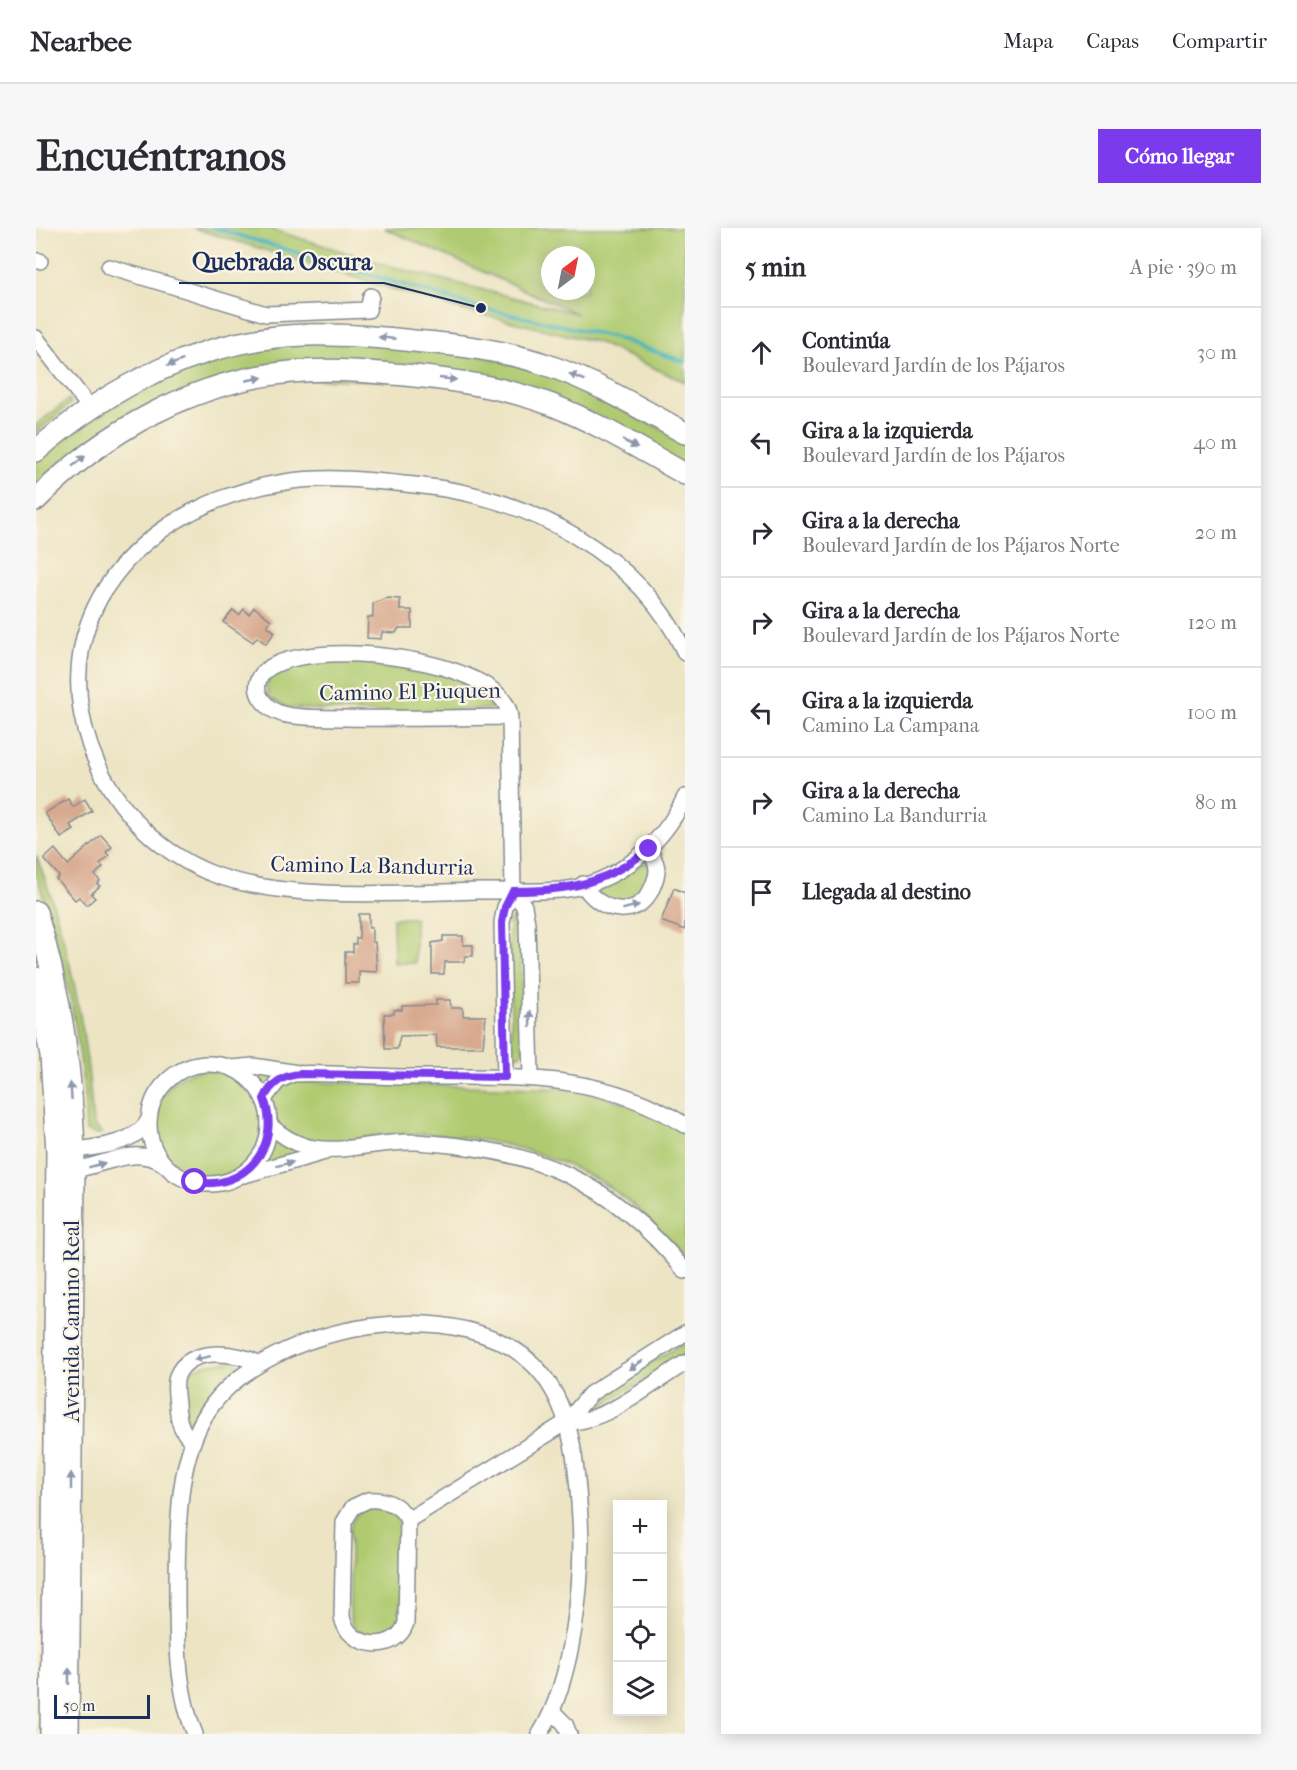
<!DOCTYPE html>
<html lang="es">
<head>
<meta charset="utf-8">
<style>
	:root { --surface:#fff; --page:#f7f7f7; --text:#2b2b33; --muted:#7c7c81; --line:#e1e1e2; --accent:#7c3aed }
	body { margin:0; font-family:"IM FELL French Canon",serif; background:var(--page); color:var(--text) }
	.controls { position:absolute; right:18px; bottom:18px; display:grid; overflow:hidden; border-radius:0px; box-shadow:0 3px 15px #0003 }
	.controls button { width:54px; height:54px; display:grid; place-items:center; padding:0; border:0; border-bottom:2px solid var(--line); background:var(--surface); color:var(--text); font:30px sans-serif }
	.compass { position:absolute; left:505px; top:18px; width:54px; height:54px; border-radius:50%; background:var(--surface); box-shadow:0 3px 15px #0003; rotate:32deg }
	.scale { position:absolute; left:18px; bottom:15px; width:96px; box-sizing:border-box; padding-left:6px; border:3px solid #1b2f5e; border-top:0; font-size:16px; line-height:21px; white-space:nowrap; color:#1b2f5e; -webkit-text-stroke:4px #fcf5e5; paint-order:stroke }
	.stop { position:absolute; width:18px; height:18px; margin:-14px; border:4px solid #7c3aed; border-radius:50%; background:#fff }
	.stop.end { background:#7c3aed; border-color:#fff; box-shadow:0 2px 6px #0008 }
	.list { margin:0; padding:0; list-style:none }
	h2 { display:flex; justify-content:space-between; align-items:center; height:78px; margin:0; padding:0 24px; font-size:26px }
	h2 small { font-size:20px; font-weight:400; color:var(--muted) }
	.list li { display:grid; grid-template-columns:39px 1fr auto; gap:18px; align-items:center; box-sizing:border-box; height:90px; padding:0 24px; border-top:2px solid var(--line) }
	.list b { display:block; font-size:22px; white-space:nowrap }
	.list p { margin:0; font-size:20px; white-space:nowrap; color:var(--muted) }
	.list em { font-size:20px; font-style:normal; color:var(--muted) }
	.icon { flex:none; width:33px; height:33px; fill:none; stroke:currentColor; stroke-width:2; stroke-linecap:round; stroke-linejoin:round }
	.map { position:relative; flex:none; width:649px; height:1506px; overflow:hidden; border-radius:0px }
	header { display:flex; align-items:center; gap:36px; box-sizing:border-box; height:84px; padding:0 30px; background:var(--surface); border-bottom:2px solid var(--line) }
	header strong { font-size:28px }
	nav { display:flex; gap:33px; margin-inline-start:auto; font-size:21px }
	.intro { display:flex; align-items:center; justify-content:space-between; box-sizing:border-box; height:144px; padding:0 36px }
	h1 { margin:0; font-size:42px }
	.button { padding:15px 27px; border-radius:0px; background:var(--accent); color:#fff; font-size:21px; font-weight:700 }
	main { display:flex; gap:36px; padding:0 36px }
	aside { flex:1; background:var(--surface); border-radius:0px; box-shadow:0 3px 15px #0003 }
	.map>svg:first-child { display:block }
	.green { fill:#afca70; stroke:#657c67; stroke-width:1.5; fill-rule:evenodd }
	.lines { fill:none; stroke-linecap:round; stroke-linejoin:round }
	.stream { stroke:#3fb0b8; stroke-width:4 }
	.building { fill:#d8a98e }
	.minor-casing { stroke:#848a90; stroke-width:18 }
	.secondary-casing { stroke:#848a90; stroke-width:24 }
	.minor { stroke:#fff; stroke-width:15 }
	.secondary { stroke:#fff; stroke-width:21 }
	.oneway { fill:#8d97ae }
	.route { stroke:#7c3aed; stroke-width:8 }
	.labels { text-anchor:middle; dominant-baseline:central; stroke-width:4.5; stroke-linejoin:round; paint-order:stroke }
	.street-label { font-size:22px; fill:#1b2f5e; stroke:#fcf5e5 }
	.leader { fill:none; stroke:#1b2f5e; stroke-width:2 }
	.callout-dot { fill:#1b2f5e; stroke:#fcf5e5; stroke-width:2 }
	.callout-label { font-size:24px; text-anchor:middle; font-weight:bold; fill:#1b2f5e; stroke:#fcf5e5; stroke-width:4.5; stroke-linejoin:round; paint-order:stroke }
</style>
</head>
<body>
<header>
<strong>Nearbee</strong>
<nav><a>Mapa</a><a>Capas</a><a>Compartir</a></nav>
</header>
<div class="intro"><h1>Encuéntranos</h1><a class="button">Cómo llegar</a></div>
<main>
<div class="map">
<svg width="649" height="1506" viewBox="0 0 649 1506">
	<rect width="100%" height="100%" fill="#fcf5e5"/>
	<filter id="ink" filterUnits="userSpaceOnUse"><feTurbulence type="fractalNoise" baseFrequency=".0167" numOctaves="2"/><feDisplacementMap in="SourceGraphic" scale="12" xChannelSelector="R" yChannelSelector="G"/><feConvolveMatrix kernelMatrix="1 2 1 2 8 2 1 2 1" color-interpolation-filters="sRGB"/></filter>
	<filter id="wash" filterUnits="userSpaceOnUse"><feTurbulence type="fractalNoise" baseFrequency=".008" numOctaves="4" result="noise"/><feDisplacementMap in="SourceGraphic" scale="24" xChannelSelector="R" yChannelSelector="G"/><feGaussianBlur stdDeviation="1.35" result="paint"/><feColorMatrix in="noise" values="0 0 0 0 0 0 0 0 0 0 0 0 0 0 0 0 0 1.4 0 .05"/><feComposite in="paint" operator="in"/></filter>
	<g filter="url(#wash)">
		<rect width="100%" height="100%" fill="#ece4c3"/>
		<!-- green -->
		<g class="green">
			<path d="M157 0H231L357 39 542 86 348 0H649V154L561 114 418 80ZM514 27H550V63H514Z"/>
			<polygon points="295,112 432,124 521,149 649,213 649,238 463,154 185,150 0,261 0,230 116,152 210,122"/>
			<polygon points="33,171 35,175 0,205 0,197"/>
			<path d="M307 432C357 437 417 437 457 473V479L452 481 348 485 252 480 233 469 230 456C247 432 280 433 307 432Z"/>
			<path d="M0 627C33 713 51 804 57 897L66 905 61 907 50 903C48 816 28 728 0 646Z"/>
			<polygon points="609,634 616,640 608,665 591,676 567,671 560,662 586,650"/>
			<polygon points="357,690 379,690 379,735 358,735"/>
			<polygon points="476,690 481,690 484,694 487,822 484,827 479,827 476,823 473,694"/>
			<circle cx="172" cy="896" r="54"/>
			<path d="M218 845 245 846 272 854 541 861 590 875 649 903V1030C625 1002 597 973 565 954 494 913 399 897 318 911 289 916 259 929 231 937 230 929 236 923 238 915 245 888 236 864 218 845Z"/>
			<polygon points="649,1113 649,1126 558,1183 551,1182 548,1178"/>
			<path d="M198 1133 205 1139 173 1168 152 1201C144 1146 137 1139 198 1133Z"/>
			<path d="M339 1278 350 1280 358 1286 365 1299 364 1387 355 1406 343 1410 319 1403 314 1390V1299C319 1285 325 1281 339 1278Z"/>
		</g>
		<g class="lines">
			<!-- stream -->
			<polyline class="stream" points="178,0 445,80 578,109 649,134"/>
		</g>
		<g id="blocks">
			<!-- building -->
			<g class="building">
				<polygon points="351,370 364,371 364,382 376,382 376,400 363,400 360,405 346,404 345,411 331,410 332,389 337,389 337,375"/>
				<polygon points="218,379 235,392 231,398 239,404 230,416 221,409 217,414 187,394 197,382 203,387 208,381 213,386"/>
				<polygon points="32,571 37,579 49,571 56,583 34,597 38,602 25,610 9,585"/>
				<polygon points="65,607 76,619 70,624 73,628 64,636 67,639 59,647 64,653 61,656 64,658 55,666 59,670 51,677 43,669 39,672 20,651 23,648 8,631 19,621 32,637"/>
				<polygon points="638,660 649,665 649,702 625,693"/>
				<polygon points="323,686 333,686 333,700 336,700 336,714 339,714 341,744 323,743 323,755 309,755 309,724 317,724 317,716 320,716 320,710 323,710"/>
				<polygon points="407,708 427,708 427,717 437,717 437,728 429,728 428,734 409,734 408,746 396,746 396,715 407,713"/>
				<polygon points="400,772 414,772 415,780 427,780 427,788 450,788 447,819 401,819 400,807 364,808 361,821 349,821 348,786 358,786 358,782 366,782 366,778 400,777"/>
			</g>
		</g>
	</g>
	<g filter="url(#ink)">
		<use href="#blocks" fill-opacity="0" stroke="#848a90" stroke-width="1.5"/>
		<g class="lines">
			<defs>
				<g id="minor">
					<polyline points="0,33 4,33"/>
					<polyline points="73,39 230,86 332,82 335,68"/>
					<polyline points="0,110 54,180"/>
					<path d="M649 425C604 326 491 269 387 258 341 253 294 247 249 254 117 274 6 377 54 518 74 574 117 621 172 644 244 674 361 665 440 663 468 663 497 664 525 662 580 656 626 618 649 569"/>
					<path d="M547 656C562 684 602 693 616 660 618 655 621 649 621 642 621 635 616 627 613 621"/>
					<polyline points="477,663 488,678 491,695 495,849"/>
					<circle cx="173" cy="896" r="60"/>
					<polyline points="196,840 217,838 262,845"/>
					<path d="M469 849 466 694 469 679 477 663 474 489C469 429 264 406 227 445 212 462 230 481 246 486 267 491 289 489 310 490 365 491 419 490 474 489"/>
					<path d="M228 871 242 853 257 846C294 844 333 849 371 849 470 850 561 841 649 897"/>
					<path d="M233 896C279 941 323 912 380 914 498 921 573 950 649 1043"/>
					<path d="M30 923C56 920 101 917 113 891"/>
					<path d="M30 943C63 941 98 915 128 936"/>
					<polyline points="208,947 289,924"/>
					<path d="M531 1194C570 1195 616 1155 649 1135"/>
					<path d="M157 1214C144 1203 142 1191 141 1176 140 1166 138 1157 141 1148 153 1118 200 1124 222 1135"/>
					<path d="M332 1272C348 1271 364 1276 372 1292L370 1395C360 1426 312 1421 306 1389L308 1294 317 1279Z"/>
					<polyline points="372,1292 531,1194 554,1166 649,1105"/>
					<polyline points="516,1483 529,1496 533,1506"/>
					<path d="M159 1506C140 1461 141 1405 141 1356 142 1300 140 1232 172 1183 230 1095 435 1058 506 1146 538 1187 541 1241 544 1290 548 1353 537 1452 504 1506"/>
				</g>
				<g id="secondary">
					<path d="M0 223C75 157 168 110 269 107 306 106 341 109 378 113 423 117 467 122 511 137 560 154 604 180 649 205"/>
					<path d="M0 272C68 203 158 153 255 144 293 140 331 144 369 147 419 152 468 159 516 177 562 195 606 222 649 246"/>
					<path d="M0 684C26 769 38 854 38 943L32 1506"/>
					<polyline points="0,750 15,827 21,923 15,1506"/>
				</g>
			</defs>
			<!-- minor casing -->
			<use href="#minor" class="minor-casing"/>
			<!-- secondary casing -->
			<use href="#secondary" class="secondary-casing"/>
			<!-- minor -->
			<use href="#minor" class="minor"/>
			<!-- secondary -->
			<use href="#secondary" class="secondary"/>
		</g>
		<!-- one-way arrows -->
		<defs><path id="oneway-solid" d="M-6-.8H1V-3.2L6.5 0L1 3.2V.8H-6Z" transform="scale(1.5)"/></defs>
		<g class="oneway">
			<use href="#oneway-solid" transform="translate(351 110) rotate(-174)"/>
			<use href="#oneway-solid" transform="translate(139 135) rotate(159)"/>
			<use href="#oneway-solid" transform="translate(541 149) rotate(-157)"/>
			<use href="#oneway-solid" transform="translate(218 151) rotate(-11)"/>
			<use href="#oneway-solid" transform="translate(412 151) rotate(6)"/>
			<use href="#oneway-solid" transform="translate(594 216) rotate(29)"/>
			<use href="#oneway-solid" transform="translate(43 233) rotate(-39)"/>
			<use href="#oneway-solid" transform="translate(595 679) rotate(-15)"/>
			<use href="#oneway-solid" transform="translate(494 791) rotate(-92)"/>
			<use href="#oneway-solid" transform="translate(35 863) rotate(-94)"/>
			<use href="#oneway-solid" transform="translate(249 936) rotate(-14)"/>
			<use href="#oneway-solid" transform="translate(61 937) rotate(-15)"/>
			<use href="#oneway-solid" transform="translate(166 1130) rotate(168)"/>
			<use href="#oneway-solid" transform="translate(600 1137) rotate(148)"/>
			<use href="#oneway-solid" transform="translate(35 1253) rotate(-90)"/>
			<use href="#oneway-solid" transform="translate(33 1448) rotate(-89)"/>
		</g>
	</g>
	<g class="lines" filter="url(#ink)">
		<!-- route -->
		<path class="route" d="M159 954C209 963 246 918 228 871 235 855 247 847 265 846L469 849 466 694 469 679 477 663C531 663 570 656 613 621"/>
	</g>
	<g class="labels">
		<!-- street labels -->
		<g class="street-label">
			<text transform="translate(374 464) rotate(-1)">Camino El Piuquen</text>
			<text transform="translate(336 638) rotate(1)">Camino La Bandurria</text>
			<text transform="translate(36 1093) rotate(-90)">Avenida Camino Real</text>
		</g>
	</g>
	<!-- callouts -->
	<path class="leader" d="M445 80L348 55H143"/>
	<circle class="callout-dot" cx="445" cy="80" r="6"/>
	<g class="callout-label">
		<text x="246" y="42">Quebrada Oscura</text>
	</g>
</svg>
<div class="controls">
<button>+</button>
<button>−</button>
<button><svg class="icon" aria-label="locate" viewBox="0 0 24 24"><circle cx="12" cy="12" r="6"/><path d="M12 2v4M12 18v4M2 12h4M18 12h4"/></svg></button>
<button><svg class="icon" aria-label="layers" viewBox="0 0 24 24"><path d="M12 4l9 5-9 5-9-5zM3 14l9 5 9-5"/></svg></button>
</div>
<svg class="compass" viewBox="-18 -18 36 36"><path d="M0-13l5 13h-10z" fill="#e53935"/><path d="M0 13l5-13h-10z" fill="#7c7c81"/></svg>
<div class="scale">50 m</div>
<div class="stop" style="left:159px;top:954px"></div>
<div class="stop end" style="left:613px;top:621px"></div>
</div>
<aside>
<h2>5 min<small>A pie · 390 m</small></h2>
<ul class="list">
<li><svg class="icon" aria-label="ahead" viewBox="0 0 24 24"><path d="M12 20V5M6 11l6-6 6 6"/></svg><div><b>Continúa</b><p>Boulevard Jardín de los Pájaros</p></div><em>30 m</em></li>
<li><svg class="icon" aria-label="left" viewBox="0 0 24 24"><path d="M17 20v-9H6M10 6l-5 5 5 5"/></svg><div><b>Gira a la izquierda</b><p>Boulevard Jardín de los Pájaros</p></div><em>40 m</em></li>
<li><svg class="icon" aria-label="right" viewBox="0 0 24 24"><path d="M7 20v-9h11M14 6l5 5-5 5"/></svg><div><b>Gira a la derecha</b><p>Boulevard Jardín de los Pájaros Norte</p></div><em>20 m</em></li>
<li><svg class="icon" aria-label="right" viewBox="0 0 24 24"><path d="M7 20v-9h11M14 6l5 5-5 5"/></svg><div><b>Gira a la derecha</b><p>Boulevard Jardín de los Pájaros Norte</p></div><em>120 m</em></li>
<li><svg class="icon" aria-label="left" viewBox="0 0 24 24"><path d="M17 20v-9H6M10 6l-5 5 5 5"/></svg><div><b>Gira a la izquierda</b><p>Camino La Campana</p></div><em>100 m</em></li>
<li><svg class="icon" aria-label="right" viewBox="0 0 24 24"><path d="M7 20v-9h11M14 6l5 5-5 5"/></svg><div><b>Gira a la derecha</b><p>Camino La Bandurria</p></div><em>80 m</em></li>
<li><svg class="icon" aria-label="arrive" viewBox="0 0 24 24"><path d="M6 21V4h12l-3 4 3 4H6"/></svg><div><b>Llegada al destino</b></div></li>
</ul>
</aside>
</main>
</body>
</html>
